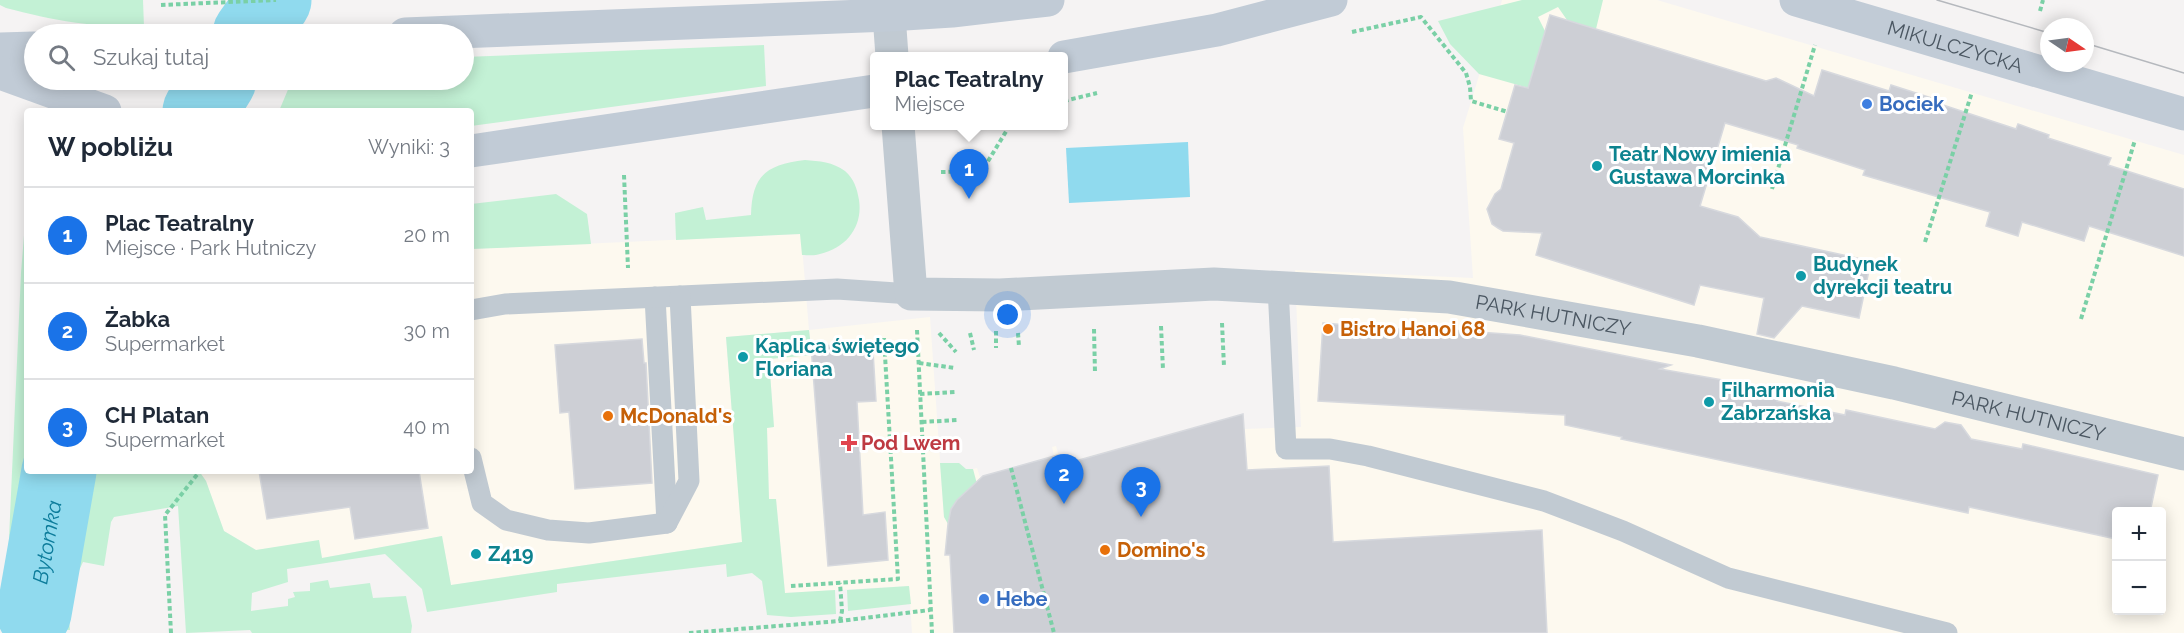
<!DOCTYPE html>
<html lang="pl">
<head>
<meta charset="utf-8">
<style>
	:root { --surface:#fff; --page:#f2f2f3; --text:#1f2937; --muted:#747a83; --line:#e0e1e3; --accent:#1a73e8 }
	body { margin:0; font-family:Raleway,sans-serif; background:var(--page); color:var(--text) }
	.controls { position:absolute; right:18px; bottom:18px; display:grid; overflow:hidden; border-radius:6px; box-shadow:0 3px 15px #0003 }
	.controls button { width:54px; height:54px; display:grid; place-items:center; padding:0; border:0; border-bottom:2px solid var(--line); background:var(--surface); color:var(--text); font:30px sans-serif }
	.compass { position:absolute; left:2040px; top:18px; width:54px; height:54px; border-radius:50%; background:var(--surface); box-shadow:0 3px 15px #0003; rotate:103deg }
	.you { position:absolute; left:1008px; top:315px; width:21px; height:21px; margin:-15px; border:4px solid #fff; border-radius:50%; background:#1a73e8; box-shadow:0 0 0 9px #1a73e833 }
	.badge { display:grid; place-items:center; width:39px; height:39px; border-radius:50%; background:var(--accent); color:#fff; font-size:20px; font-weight:700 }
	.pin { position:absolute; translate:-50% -50px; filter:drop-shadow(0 2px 3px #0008) }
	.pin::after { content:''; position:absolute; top:32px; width:21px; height:18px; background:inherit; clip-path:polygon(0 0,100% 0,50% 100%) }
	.popup { position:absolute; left:870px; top:52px; width:198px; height:78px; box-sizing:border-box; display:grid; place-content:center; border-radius:6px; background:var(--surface); filter:drop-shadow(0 2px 4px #0005); font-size:20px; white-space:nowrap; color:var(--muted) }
	.popup b { font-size:22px; color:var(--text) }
	.popup::after { content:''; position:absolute; left:50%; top:100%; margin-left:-12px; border:12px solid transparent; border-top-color:var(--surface) }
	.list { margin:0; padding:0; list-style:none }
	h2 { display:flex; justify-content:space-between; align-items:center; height:78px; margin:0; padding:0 24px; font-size:26px }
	h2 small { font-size:20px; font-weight:400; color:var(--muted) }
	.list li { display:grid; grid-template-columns:39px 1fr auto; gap:18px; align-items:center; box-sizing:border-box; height:96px; padding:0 24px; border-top:2px solid var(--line) }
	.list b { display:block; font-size:22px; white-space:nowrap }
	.list p { margin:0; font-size:20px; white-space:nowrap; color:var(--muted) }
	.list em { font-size:20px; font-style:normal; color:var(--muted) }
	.icon { flex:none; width:33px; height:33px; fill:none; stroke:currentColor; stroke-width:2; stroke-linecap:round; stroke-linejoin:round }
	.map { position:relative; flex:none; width:2184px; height:633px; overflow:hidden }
	.search { position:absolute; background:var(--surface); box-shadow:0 3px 15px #0003; left:24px; top:24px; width:450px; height:66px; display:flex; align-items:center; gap:15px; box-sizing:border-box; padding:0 21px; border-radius:33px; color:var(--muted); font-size:22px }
	.panel { position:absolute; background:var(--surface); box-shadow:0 3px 15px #0003; left:24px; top:108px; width:450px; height:366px; border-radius:6px }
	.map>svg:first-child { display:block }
	.commercial { fill:#fdf9ef; fill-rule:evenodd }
	.green { fill:#c3f1d5 }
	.water { fill:#90daee }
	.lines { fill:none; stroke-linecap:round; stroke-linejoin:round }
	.river { stroke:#90daee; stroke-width:75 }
	.building { fill:#cdcfd5; stroke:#d7d9de; stroke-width:1.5 }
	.path { stroke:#7ad0a6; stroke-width:4; stroke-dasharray:4.5 3; stroke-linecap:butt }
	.lane { stroke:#c1cad2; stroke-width:21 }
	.street { stroke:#c1cad2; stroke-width:33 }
	.secondary { stroke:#c1cbd6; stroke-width:33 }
	.tram { stroke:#b5b8bd; stroke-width:1.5 }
	.shop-dot { fill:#3f7fe0; stroke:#fff; stroke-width:2 }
	.culture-dot { fill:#0f9aa8; stroke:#fff; stroke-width:2 }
	.food-dot { fill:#e8710a; stroke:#fff; stroke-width:2 }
	.health-dot { fill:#e0444e; stroke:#fff; stroke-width:2 }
	.labels { text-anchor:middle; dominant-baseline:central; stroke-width:6; stroke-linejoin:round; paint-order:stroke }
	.street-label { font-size:20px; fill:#4a5661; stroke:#fff }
	.shop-label { font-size:20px; font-weight:bold; fill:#366cbe; stroke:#fff; text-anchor:start }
	.culture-label { font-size:20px; font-weight:bold; fill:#0d838f; stroke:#fff; text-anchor:start }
	.food-label { font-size:20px; font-weight:bold; fill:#c56008; stroke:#fff; text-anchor:start }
	.health-label { font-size:20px; font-weight:bold; fill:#be3a42; stroke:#fff; text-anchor:start }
	.water-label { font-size:21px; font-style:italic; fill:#0c7c9b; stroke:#fff }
</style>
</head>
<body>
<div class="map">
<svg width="2184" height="633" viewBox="0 0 2184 633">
	<rect width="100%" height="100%" fill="#f5f3f3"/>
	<!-- commercial -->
	<path class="commercial" d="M1502 0H1657L2184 155V633H912L909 586 785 593 776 499H769L767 428 774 427 769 358 811 346 809 330 726 337 743 542 451 585 442 536 322 558 319 541 256 550 224 531 206 481 199 471H471V249L801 234 809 330 930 317 944 517 948 523 951 509 957 500 966 491 978 488 973 469 977 468 980 477 1054 456 1052 447 1056 446 1061 464 1242 414 1245 429 1301 427 1295 270 1473 278 1463 128ZM2116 512H2162V610H2116Z"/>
	<!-- green -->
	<g class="green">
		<path d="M0 0H143L144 27C93 27 55 21 6 8L0 5Z"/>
		<polygon points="1522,0 1603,0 1596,29 1567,20 1558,7 1538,17 1545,31 1532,89 1479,74 1450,44 1438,21"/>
		<polygon points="764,45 766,86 471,126 471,111 279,111 292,80 464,80 464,57"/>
		<path d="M805 160C819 161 833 162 845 171 854 179 857 188 859 200 863 226 847 248 820 254 815 256 807 255 802 255L800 234 676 240 675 213 703 207 706 220 751 215C752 175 766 165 805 160Z"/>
		<polygon points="556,194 587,214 591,244 471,249 471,204"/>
		<polygon points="27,198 27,471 44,471 17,608 47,608 74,471 199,471 206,481 224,531 256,550 319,540 322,558 442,536 451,585 742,542 726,337 809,330 812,355 769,359 774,427 767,428 769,499 776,499 785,593 835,590 836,614 791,617 767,615 762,581 752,573 727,577 726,564 557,584 557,592 427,612 422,589 385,554 287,569 288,582 252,593 251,611 288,606 288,599 295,597 293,592 310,591 310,583 328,580 330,588 370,583 373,598 406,596 412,626 411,633 252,633 250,630 186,633 178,506 114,517 111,522 104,566 83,562 75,579 64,584 62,611 68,611 70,630 5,627 21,273"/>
		<path d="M940 463H959L966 469H973L978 488C959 494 952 505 948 524L944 517Z"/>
		<polygon points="909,586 911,604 848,611 847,590"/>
	</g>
	<!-- water -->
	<polygon class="water" points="1188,142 1190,197 1069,203 1066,148"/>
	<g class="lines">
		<!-- river -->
		<g class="river">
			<polyline points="250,34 274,0"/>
			<polyline points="200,111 219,80"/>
			<path id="s1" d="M34 613 59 471"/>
		</g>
	</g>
	<!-- building -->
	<g class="building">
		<polygon points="1550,15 1766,81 1776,78 1814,96 1822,70 1889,91 1891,85 1941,101 1940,104 2016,129 2018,124 2049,135 2048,138 2111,158 2108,165 2184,189 2184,256 2089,226 2084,241 2022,222 2018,236 1986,226 1990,212 1863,175 1865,170 1797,148 1798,145 1725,123 1700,206 1738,217 1760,237 1871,261 1859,318 1802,306 1774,338 1757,334 1764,298 1700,285 1694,305 1536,255 1542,233 1503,231 1498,228 1492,224 1487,209 1495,194 1501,189 1514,143 1499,139 1515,85 1528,88"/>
		<polygon points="1323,323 1409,330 1409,327 1520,335 1671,365 1660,369 1780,390 1777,401 1845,415 1846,410 1935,429 1945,422 1961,425 1971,439 2022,449 2023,444 2158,475 2150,512 2116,512 2116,539 1969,507 1968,513 1621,439 1622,437 1565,425 1565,415 1318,401"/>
		<polygon points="642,339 644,363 646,363 652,483 575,489 569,412 560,413 555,345"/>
		<polygon points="852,345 852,352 873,351 876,401 857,402 863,515 885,512 888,560 828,566 811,346"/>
		<polygon points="1243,414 1247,470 1329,466 1333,542 1542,530 1547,633 954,633 950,555 945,555 948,524 951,509 957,500 983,476 1058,455 1061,465"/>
		<polygon points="259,471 419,471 428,528 355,539 350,507 267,519"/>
	</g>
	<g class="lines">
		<!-- path -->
		<g class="path">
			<polyline points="161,5 276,0"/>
			<polyline points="2040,11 2043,0"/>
			<polyline points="1352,32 1421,17 1466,73 1470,87 1471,101 1508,112"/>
			<polyline points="1064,101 1097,93"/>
			<polyline points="941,172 982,171 1010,125"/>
			<polyline points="624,175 628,268"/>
			<polyline points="1772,189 1815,45"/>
			<polyline points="1925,242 1972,92"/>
			<polyline points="2081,319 2135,140"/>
			<polyline points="1222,323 1224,367"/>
			<polyline points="1161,326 1163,370"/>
			<polyline points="1094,329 1095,373"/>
			<polyline points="917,330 932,633"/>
			<polyline points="996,331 996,348"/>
			<polyline points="939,333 956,352"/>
			<polyline points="970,333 974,350"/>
			<polyline points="1018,333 1019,347"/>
			<polyline points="919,363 955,368"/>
			<polyline points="920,394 956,392"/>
			<polyline points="922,422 957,420"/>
			<polyline points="922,449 959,447"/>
			<polyline points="1011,468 1054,633"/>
			<polyline points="791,586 898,579 884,338"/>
			<polyline points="840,621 842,611 840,583"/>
			<polyline points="171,633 165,515 200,471"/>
			<polyline points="689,633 840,621 930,610"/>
		</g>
		<!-- lane -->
		<g class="lane">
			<polyline points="1278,287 1286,449 1330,449 1368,456 1544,501 1623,531 1728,578 1947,633"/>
			<polyline points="655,297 667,523"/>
			<polyline points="471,310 505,304 837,289 911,294"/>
			<polyline points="471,458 482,503 506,520 548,530 589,533 667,523 689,481 680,296"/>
		</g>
		<!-- street -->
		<g class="street">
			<polyline points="889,15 892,56"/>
			<path id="s2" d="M898 125 911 294 1000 295 1214 284 1449 297 1698 341 1894 383 2184 454"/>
		</g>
		<!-- secondary -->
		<g class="secondary">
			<path id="s3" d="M1796 0 2184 114"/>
			<polyline points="405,34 889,15 952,11 1048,0"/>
			<polyline points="0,49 34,48"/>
			<polyline points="1064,57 1217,30 1331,0"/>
			<polyline points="0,73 105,111"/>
			<polyline points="471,151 874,91"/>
		</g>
		<!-- tram -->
		<g class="tram">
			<polyline points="1937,0 2049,33"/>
			<polyline points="2085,43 2184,73"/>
		</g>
	</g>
	<!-- markers -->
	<g class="shop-dot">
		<circle cx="1867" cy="104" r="6"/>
		<circle cx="984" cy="599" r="6"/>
	</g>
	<g class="culture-dot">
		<circle cx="1597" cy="166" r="6"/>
		<circle cx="1801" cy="276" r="6"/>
		<circle cx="743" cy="357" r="6"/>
		<circle cx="1709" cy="402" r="6"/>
		<circle cx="476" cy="554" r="6"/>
	</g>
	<g class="food-dot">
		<circle cx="1328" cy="329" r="6"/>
		<circle cx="608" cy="416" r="6"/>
		<circle cx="1105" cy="550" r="6"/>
	</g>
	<path class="health-dot" d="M846 434h6v6h6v6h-6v6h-6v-6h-6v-6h6z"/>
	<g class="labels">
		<!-- street labels -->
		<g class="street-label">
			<text stroke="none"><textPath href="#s3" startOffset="166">MIKULCZYCKA</textPath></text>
			<text stroke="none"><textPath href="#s2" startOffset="814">PARK HUTNICZY</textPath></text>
			<text stroke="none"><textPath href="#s2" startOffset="1300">PARK HUTNICZY</textPath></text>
		</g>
		<!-- shop labels -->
		<g class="shop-label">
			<text x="1879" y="104">Bociek</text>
			<text x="996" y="599">Hebe</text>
		</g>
		<!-- culture labels -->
		<g class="culture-label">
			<text x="1609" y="154">Teatr Nowy imienia<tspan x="1609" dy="23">Gustawa Morcinka</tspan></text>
			<text x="1813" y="264">Budynek<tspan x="1813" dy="23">dyrekcji teatru</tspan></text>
			<text x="755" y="346">Kaplica świętego<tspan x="755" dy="23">Floriana</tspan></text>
			<text x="1721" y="390">Filharmonia<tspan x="1721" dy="23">Zabrzańska</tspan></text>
			<text x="488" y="554">Z419</text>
		</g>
		<!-- food labels -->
		<g class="food-label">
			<text x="1340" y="329">Bistro Hanoi 68</text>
			<text x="620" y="416">McDonald's</text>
			<text x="1117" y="550">Domino's</text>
		</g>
		<!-- health labels -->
		<g class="health-label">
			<text x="861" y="443">Pod Lwem</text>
		</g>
		<!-- water labels -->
		<g class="water-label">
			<text stroke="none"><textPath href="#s1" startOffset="72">Bytomka</textPath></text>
		</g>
	</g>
</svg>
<div class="controls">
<button>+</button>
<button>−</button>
</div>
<svg class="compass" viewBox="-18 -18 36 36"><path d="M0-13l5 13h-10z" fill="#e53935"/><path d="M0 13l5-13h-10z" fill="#747a83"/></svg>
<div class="you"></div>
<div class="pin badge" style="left:969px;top:199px">1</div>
<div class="popup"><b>Plac Teatralny</b>Miejsce</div>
<div class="pin badge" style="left:1064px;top:504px">2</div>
<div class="pin badge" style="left:1141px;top:517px">3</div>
<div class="search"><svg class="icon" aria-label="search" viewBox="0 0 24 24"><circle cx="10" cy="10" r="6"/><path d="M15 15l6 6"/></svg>Szukaj tutaj</div>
<section class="panel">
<h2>W pobliżu<small>Wyniki: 3</small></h2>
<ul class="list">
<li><span class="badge">1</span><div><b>Plac Teatralny</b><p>Miejsce · Park Hutniczy</p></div><em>20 m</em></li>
<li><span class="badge">2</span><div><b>Żabka</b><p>Supermarket</p></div><em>30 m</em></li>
<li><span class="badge">3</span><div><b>CH Platan</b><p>Supermarket</p></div><em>40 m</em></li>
</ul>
</section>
</div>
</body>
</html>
